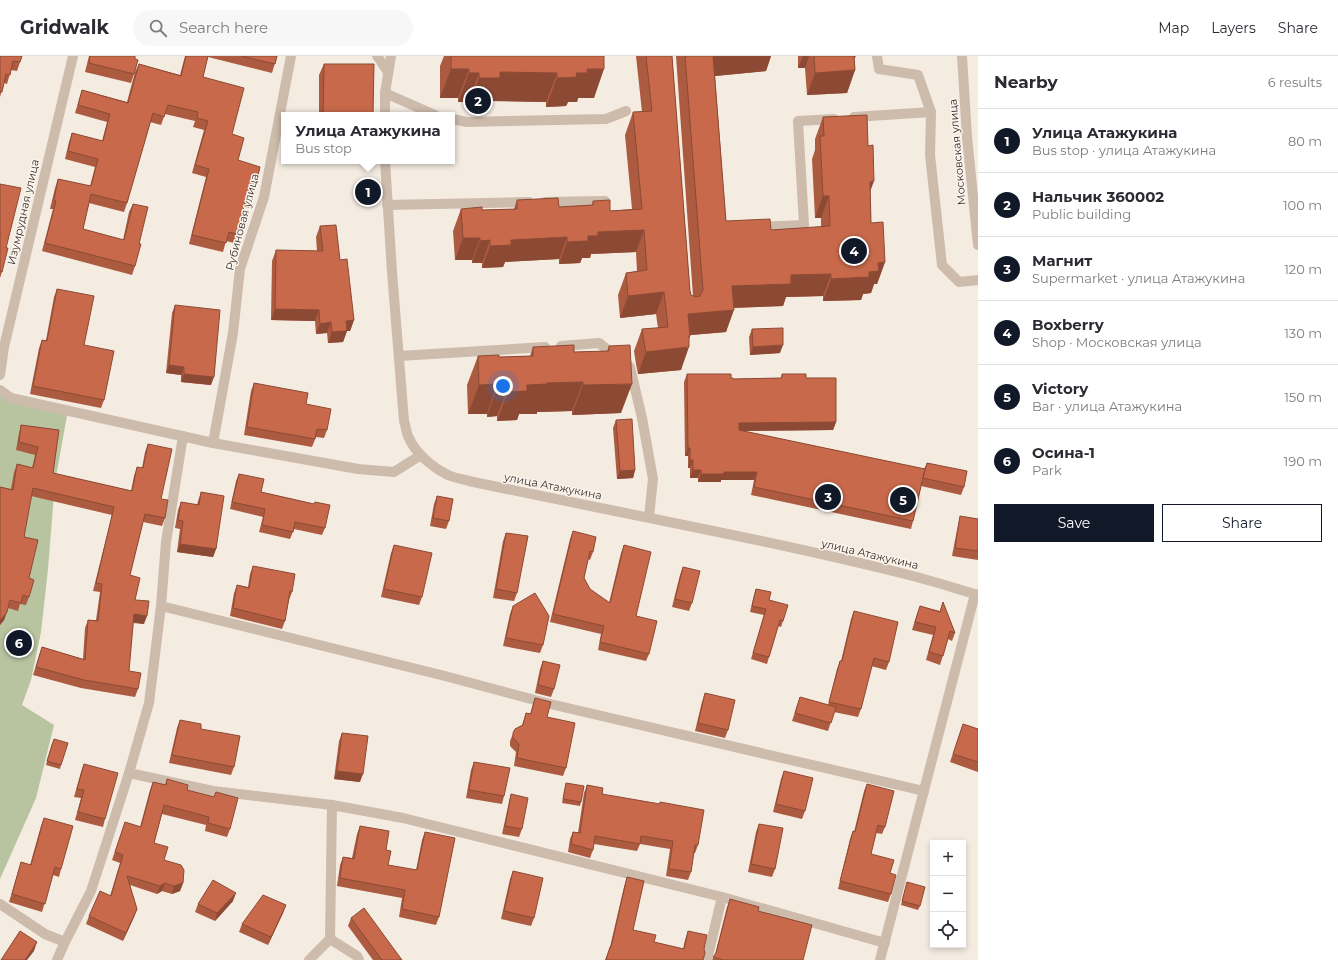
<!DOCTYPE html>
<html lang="en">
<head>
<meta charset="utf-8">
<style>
	:root { --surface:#fff; --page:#f7f7f7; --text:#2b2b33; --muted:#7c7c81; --line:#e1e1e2; --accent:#111827 }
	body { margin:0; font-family:Montserrat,sans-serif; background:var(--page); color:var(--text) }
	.controls { position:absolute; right:12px; bottom:12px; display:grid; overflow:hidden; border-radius:0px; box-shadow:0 2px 6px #0003 }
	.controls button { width:36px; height:36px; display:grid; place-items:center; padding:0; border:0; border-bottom:1px solid var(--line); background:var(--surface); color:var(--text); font:20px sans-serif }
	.you { position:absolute; left:503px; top:330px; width:14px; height:14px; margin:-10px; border:3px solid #fff; border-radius:50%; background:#1a73e8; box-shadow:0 0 0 6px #1a73e833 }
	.badge { display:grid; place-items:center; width:26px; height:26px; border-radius:50%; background:var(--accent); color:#fff; font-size:13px; font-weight:700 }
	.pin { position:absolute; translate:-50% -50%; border:2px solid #fff; box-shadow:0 1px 4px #0006 }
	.popup { position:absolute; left:281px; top:56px; width:174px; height:52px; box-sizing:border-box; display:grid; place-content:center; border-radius:0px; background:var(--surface); filter:drop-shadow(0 1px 3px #0005); font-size:13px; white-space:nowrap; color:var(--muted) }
	.popup b { font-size:15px; color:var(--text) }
	.popup::after { content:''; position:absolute; left:50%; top:100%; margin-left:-8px; border:8px solid transparent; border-top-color:var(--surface) }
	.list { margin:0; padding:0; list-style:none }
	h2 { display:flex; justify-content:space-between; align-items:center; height:52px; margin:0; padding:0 16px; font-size:17px }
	h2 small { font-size:13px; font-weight:400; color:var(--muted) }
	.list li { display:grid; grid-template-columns:26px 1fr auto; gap:12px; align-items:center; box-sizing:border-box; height:64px; padding:0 16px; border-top:1px solid var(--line) }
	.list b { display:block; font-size:15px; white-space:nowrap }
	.list p { margin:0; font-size:13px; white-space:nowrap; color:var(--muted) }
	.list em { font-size:13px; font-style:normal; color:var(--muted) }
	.actions { display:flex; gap:8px; padding:12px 16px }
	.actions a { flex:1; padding:9px 0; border:1px solid var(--accent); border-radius:0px; text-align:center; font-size:14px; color:var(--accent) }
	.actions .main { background:var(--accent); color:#fff }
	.icon { flex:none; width:22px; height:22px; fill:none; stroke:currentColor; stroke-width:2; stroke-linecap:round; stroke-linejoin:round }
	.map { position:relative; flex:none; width:978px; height:904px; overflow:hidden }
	header { display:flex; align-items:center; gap:24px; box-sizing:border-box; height:56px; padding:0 20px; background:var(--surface); border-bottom:1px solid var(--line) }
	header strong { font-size:19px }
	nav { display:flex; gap:22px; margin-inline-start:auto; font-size:14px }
	.search { width:280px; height:36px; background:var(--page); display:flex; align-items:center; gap:10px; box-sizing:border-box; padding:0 14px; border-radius:22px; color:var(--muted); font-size:15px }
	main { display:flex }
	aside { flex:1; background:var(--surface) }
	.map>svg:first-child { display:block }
	.green { fill:#b8c4a0 }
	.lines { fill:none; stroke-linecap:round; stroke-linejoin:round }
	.minor { stroke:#cdbbac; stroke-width:10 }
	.wall { fill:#ac5a40 }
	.shaded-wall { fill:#8c4a34 }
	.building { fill:#c8694b; stroke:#8c4a34 }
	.labels { text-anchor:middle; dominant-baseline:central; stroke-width:3; stroke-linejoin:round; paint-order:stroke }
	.street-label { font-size:11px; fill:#3b302b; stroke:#fbf5ee }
</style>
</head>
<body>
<header>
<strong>Gridwalk</strong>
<div class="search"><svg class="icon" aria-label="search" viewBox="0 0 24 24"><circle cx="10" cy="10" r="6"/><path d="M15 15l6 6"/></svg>Search here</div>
<nav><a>Map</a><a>Layers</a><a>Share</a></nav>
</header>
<main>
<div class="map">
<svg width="978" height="904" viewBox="0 0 978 904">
	<rect width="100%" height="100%" fill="#f4ebe1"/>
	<!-- green -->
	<polygon class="green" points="0,334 68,354 55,426 48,513 41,576 31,624 22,649 54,669 36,742 0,823"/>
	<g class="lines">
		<!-- minor -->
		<g class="minor">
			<polyline points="377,0 388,16"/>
			<polyline points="877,0 879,13 918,19 931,56 930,99 942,209 959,226 978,224"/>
			<polyline points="962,0 967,81 978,189"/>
			<polyline points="385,37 435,59"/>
			<polyline points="385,59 385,37 391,0"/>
			<polyline points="854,61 931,56"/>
			<polyline points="452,63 467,66 606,63 626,55"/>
			<path d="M385 105 392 216 404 365C406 370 406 376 408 380 415 397 432 411 448 419 455 422 462 423 469 425 614 456 761 482 905 518 930 524 954 532 978 539"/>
			<polyline points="545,146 605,145"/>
			<polyline points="387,149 529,146"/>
			<polyline points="757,171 804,169 798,65 834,63"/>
			<polyline points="561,290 599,287 630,311 642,362 653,423 649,461"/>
			<polyline points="399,300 545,291"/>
			<polyline points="0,319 4,291 73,0"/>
			<polyline points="0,334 11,342 213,387 358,413 394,416 421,399"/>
			<polyline points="213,387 233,277 240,213 264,141 291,0"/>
			<polyline points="161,550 445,620 546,647 924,735"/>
			<polyline points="129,717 213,735 332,749 403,762 722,841 885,887"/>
			<polyline points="0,848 45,878 65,886 91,835 129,717 149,647 161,550 166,486 183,380"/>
			<polyline points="330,883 357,900 359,904"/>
			<polyline points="57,904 65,886"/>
			<polyline points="309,904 330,883 332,749"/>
			<polyline points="707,904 722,841"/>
			<polyline points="880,904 975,538"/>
		</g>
	</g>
	<!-- wall -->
	<g class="wall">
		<polygon points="0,0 20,6 17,15 11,14 7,28 4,27 0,41"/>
		<polygon points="89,0 135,0 135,3 134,18 131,27 85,16"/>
		<polygon points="185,0 277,0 272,17 208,1 203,21 232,78 238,104 252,144 249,152 244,151 237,178 234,187 226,185 223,196 189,188 206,121 192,117 204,74 193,71 195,65 165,58 161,69 150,66 127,147 124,156 89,147 83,173 123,184 129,156 133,148 139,188 135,210 132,219 42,195 53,153 50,153 55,132 58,123 90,130 95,111 65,103 69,86 72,77 102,85 107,66 75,57 82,34 127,46 135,16 139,8 180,19"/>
		<polygon points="444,0 604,0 594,42 578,42 577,46 568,46 566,50 546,51 546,46 491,45 489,51 468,51 468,46 458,46 458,42 440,42 440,10"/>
		<polygon points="636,0 672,0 690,235 691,239 693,240 676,0 771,0 766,15 715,20 726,165 771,174 821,171 821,162 815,162 812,103 815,94 815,83 823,61 870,137 871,167 885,206 877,228 874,228 871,237 863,238 861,244 823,245 823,240 786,241 783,250 733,252 726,276 690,279 681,314 638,318 636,308 634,295 642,273 658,272 656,258 620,262 618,239 626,217 637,215 636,196 591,198 590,202 582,202 580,207 559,208 559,203 505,206 503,211 482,212 482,207 472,207 472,204 455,204 453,175 461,153 482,154 514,153 517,144 559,151 592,149 593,145 610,155 632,153 625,79 633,56 642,56"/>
		<polygon points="798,0 856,0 854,4 855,14 847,37 807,39 805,12 798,12"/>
		<polygon points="324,8 373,59 319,59 319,19"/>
		<polygon points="0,128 6,192 2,216 0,222"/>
		<polygon points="320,170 340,204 354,264 350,275 347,275 343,286 328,287 327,277 316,278 315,265 271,264 272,205 276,194 317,195 316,181"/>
		<polygon points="57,233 104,344 101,352 30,338 39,292 42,284 46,284 54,241"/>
		<polygon points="175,249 211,329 181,326 181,319 166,317 172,257"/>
		<polygon points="752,273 780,297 750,299 749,281"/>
		<polygon points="609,290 621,357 572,359 572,355 537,356 537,358 519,358 517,364 497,365 497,360 487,361 487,358 468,358 467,329 478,300 499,301 530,300 533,291 574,296 607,295"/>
		<polygon points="687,318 731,322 733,323 781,322 782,318 806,322 836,366 833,374 743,375 924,413 927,407 964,431 961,439 921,430 913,465 911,473 751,439 754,424 721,424 721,426 698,426 698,422 690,422 690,412 688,412 688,400 685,400 684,326"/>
		<polygon points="254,327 306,348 327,374 324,382 316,381 312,391 244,379 251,335"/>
		<polygon points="616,364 635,414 633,422 617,423 613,372"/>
		<polygon points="21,369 59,374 53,417 131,435 134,420 137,411 142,412 145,396 148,388 165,462 162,470 143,466 130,519 135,544 144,568 133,567 129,615 138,633 135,641 81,632 33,619 42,591 83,603 85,572 88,564 96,564 100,536 93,535 112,459 31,440 24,481 29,522 29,541 26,549 20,548 18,555 8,552 4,564 0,569 0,431 11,433 14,416 17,408 32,412 35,399 16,394 19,377"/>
		<polygon points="239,418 261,436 314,448 315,446 325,472 322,479 294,473 290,483 259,476 263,461 230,453 236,425"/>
		<polygon points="201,436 216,493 213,501 177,496 180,473 175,472 178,454 181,446 197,449 198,445"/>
		<polygon points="437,440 449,465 446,473 430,470 434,448"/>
		<polygon points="960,460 978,463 978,504 952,500 958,469"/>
		<polygon points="573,475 593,496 590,504 588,503 584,522 590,533 609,547 621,497 624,489 636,560 649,598 646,605 598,594 601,578 550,566 570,483"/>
		<polygon points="506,477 517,537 514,545 493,542 503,485"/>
		<polygon points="394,489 422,541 419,549 381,541 391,497"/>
		<polygon points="253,510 292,536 289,544 285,565 282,573 230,560 234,537 237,529 248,531 250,518"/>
		<polygon points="683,511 692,547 689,555 672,551 680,519"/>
		<polygon points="756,533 769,544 783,565 781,571 778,570 767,608 751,603 764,559 750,556 754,539"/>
		<polygon points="943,546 955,577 952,585 948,583 940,609 926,604 933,579 912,574 917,558 920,550 940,555"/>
		<polygon points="513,550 543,589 540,597 503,590 510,558"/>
		<polygon points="854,555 889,606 886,614 871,610 861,653 858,661 834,656 828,675 792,665 800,641 828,649 837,613 840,605 841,605 851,563"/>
		<polygon points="543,605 554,633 551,641 535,637 540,613"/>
		<polygon points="705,637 728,674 725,682 695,675 702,646"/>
		<polygon points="535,642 547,661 566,712 563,720 514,710 516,696 510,690 510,685 515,673 522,669 526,657 530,658"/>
		<polygon points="180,664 201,673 234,711 231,719 169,707 177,672"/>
		<polygon points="963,668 978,673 978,716 950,706"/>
		<polygon points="342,677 360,726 334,723 339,685"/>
		<polygon points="52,687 61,709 60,713 46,709"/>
		<polygon points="474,706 504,740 502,748 466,742 471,714"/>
		<polygon points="84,708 105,763 103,771 75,764 81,742 74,741 81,716"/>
		<polygon points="784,715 805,755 802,763 773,756 781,723"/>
		<polygon points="167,723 187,734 214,741 216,736 230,773 227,781 205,775 206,769 162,758 154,787 164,804 183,827 180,835 172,838 162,835 157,838 130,829 137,853 134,861 123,885 86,868 89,860 110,840 120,807 112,804 125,766 140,771 150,734 153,726 165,729"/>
		<polygon points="566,727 581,746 580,750 562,747 565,731"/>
		<polygon points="867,728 885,771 882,778 876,777 871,798 890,817 891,838 888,846 838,833 850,783 853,775 854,776 864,735"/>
		<polygon points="587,729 698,789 695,797 694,797 691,816 688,824 666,820 670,793 640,788 637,795 594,788 593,794 590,802 568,796 570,783 573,776 578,777 584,737"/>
		<polygon points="511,738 522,773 519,781 502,778 509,746"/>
		<polygon points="44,762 61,813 59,821 53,819 42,856 9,846 21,806 30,809 41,770"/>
		<polygon points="759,768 775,813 772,821 748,816 756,776"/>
		<polygon points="360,770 386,794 388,809 416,814 422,784 425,776 439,861 436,869 399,861 402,842 337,830 340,809 343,801 352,802 357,778"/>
		<polygon points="513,815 534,862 531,870 501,863 510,823"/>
		<polygon points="627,821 633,874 654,886 683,893 685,884 688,875 704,893 703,904 605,904 610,891 624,831"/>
		<polygon points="907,826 920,850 918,854 901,849"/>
		<polygon points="730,843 758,855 803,904 712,904 715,899 727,851"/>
		<polygon points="233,845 215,865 195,856 198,848"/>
		<polygon points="286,849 283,857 268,889 239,876 242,868"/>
		<polygon points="351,862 402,904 373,904 348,870"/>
	</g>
	<!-- shaded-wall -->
	<g class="shaded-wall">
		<polygon points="713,0 771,0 766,15 705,21"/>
		<polygon points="803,0 809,0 805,12 798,12"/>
		<polygon points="451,13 469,13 458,42 440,42"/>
		<polygon points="587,13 604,13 594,42 578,42 577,46 568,46 566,50 546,51 557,22"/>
		<polygon points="855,14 847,37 807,39 815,17"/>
		<polygon points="500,16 557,17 546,46 491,45 489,51 468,51 479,22"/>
		<polygon points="469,17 479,17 468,46 458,46"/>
		<polygon points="874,125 866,147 870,126"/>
		<polygon points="823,140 829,140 821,162 815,162"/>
		<polygon points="644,174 636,196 591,198 590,202 582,202 580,207 559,208 567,186 588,180 598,176"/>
		<polygon points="567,181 559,203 505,206 503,211 482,212 490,190 511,184"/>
		<polygon points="463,182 480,182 472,204 455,204"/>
		<polygon points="490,184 482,207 472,207 480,185"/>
		<polygon points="885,206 877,228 874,228 871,237 863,238 861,244 823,245 831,223 869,216 878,207"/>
		<polygon points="831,218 823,240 786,241 783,250 724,252 732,230 791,219"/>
		<polygon points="664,236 656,258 620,262 628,240"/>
		<polygon points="275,253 319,254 315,265 271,264"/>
		<polygon points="734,254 726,276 680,280 688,258"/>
		<polygon points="354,264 350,275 347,275 343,286 328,287 332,276 346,265"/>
		<polygon points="331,266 327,277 316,278 320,268"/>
		<polygon points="689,280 690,280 686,292 689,291 681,314 638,318 646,296"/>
		<polygon points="783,289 780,297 750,299 753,291"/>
		<polygon points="169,309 184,311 181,319 166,317"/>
		<polygon points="184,318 214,321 211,329 181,326"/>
		<polygon points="583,326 572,355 537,356 537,358 519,358 517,364 497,365 508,336 527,329 547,327"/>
		<polygon points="497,328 487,358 468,358 479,329"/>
		<polygon points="632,328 621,357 572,359 583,329"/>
		<polygon points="508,331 497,360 487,361 497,332"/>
		<polygon points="836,366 833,374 736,375 739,367"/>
		<polygon points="688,392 690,392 688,400 685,400"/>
		<polygon points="690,404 693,404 690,412 688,412"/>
		<polygon points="635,414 633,422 617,423 620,415"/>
		<polygon points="693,414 701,414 698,422 690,422"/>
		<polygon points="724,416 757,416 754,424 721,424 721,426 698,426 701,418"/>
		<polygon points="180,488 216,493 213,501 177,496"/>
		<polygon points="7,556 4,564 0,569 0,565"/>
		<polygon points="134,558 147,560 144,568 131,566"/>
		<polygon points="337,715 363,718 360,726 334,723"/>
		<polygon points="165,827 162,835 157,838 160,830"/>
		<polygon points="183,827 180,835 172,838 174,830"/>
		<polygon points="236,837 233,845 215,865 217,857"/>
		<polygon points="286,849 283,857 268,889 271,881"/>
		<polygon points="137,853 134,861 123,885 126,877"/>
		<polygon points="37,886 34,895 27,904 25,904"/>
	</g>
	<!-- building -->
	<g class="building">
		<polygon points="0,0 22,0 20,6 13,5 10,19 6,18 2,36 0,36"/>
		<polygon points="90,0 135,0 135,3 138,4 134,18 89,7"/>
		<polygon points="186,0 208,0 203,21 244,32 232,78 244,82 238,104 260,111 252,144 246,142 237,178 229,176 226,187 192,179 209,113 195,109 208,65 197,62 198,56 168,49 164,61 153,57 127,147 91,138 83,173 124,184 133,148 148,151 139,188 141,188 135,210 45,187 56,145 54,144 58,123 91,130 98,103 68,95 72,77 103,85 110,58 78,49 82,34 128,47 139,8 181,20"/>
		<polygon points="241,0 277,0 275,8"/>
		<polygon points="451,0 604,0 604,13 587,13 587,17 576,17 577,21 557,22 557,17 500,16 500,22 479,22 479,17 469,17 469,13 451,13"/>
		<polygon points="646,0 672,0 690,235 691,239 696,241 700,240 703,234 685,0 713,0 726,165 770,163 771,174 830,170 829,140 823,140 820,80 824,80 823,61 867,59 868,90 873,89 874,125 870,126 871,167 883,166 885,206 878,207 879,215 869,216 869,221 831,223 831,218 791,219 791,228 732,230 734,254 688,258 690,280 689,280 689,291 646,296 644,286 642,273 668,271 664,236 628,240 626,217 647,214 644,174 598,176 598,180 588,180 588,185 567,186 567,181 511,184 511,189 490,190 490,184 480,185 480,182 463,182 461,153 482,151 482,154 517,153 517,144 558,142 559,151 593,149 593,145 610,144 610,155 642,153 633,56 652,55"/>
		<polygon points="814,0 854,0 855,14 815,17"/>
		<polygon points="324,8 374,8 373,59 323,59"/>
		<polygon points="0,128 21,132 6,192 8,192 2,216 0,215"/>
		<polygon points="336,169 340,204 347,203 354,264 346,265 347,275 332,276 331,266 320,268 319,254 275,253 276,194 323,195 320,170"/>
		<polygon points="57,233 94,240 84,289 114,295 104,344 33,330 42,284 47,285"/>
		<polygon points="175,249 220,254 214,321 184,318 184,311 169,309"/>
		<polygon points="783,272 783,289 753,291 752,273"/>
		<polygon points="574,289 574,296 609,295 609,290 630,289 632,328 583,329 583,326 547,327 547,328 527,329 527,335 508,336 508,331 497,332 497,328 479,329 478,300 499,299 499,301 533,300 533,291"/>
		<polygon points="687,318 731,318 731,322 733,322 733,323 782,322 782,318 806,318 806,322 836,322 836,366 739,367 739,374 925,413 913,465 754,431 757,416 724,416 724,418 701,418 701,414 693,414 693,404 690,404 690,392 688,392"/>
		<polygon points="254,327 308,337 306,348 331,353 327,374 317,373 315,383 247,371"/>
		<polygon points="632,363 635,414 620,415 616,364"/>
		<polygon points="21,369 59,374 53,417 132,435 137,411 143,412 148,388 172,393 161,443 168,444 165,462 145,458 130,519 140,522 135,544 149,545 147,560 134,558 129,615 141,617 138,633 84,624 36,611 42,591 85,604 88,564 98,565 102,528 96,527 114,451 33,432 24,481 38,484 29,522 34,524 29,541 23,539 21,547 10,544 7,556 0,565 0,431 13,434 17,408 33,412 38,391 19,386"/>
		<polygon points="927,407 967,415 964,431 923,422"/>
		<polygon points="239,418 264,423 261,436 314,448 315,446 330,449 325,472 295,466 293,476 262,469 265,453 232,446"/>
		<polygon points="201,436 224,440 216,493 180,488 183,465 178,464 181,446 199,449"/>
		<polygon points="437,440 453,443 449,465 433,462"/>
		<polygon points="960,460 978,463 978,495 955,492"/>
		<polygon points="573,475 596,481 593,496 590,495 584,522 590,533 610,547 624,489 651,496 636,560 657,565 649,598 600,586 604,570 553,558"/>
		<polygon points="506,477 528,480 517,537 496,533"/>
		<polygon points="394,489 432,497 422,541 384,533"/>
		<polygon points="253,510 295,518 292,536 290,535 285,565 233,552 237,529 249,532"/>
		<polygon points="683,511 700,515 692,547 675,543"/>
		<polygon points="756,533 771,536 769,544 788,549 783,565 780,564 769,601 753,597 766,553 752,550"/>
		<polygon points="535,537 549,560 543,589 506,582 513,550"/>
		<polygon points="943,546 955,577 950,575 943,600 929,596 936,571 915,566 920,550 940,556"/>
		<polygon points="854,555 898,566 889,606 874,602 861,653 829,646 840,605 842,605"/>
		<polygon points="543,605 560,609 554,633 538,629"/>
		<polygon points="705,637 735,644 728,674 698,667"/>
		<polygon points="800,641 836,651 831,667 795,657"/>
		<polygon points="535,642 551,646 547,661 575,667 566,712 517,702 519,688 513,682 513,677 515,673 523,669 526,657 531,658"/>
		<polygon points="180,664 201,668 201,673 240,680 234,711 172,699"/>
		<polygon points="963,668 978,673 978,706 953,698"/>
		<polygon points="342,677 368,680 363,718 337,715"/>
		<polygon points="54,683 68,687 61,709 47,705"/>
		<polygon points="474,706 510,712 504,740 469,734"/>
		<polygon points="84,708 118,717 105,763 78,756 84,734 77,733"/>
		<polygon points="784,715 813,722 805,755 776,748"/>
		<polygon points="167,723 188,729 187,734 214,741 216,736 238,742 230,773 208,767 209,761 164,749 154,787 168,791 164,804 181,809 184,814 183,827 174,830 165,827 160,830 127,820 137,853 126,877 89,860 100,835 111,840 123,799 115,796 125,766 141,771 153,726 166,729"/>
		<polygon points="566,727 584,730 581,746 563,743"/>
		<polygon points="867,728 894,735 885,771 878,769 871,798 894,804 890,817 896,819 891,838 840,825 853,775 855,776"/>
		<polygon points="587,729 603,732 602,738 660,748 660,746 704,754 698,789 695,789 691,816 669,813 673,785 641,780 640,788 595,780 593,794 571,788 573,776 580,777"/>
		<polygon points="511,738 528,742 522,773 505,770"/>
		<polygon points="44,762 73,770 61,813 55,811 45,848 12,838 21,806 31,809"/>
		<polygon points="759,768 783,772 775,813 751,808"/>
		<polygon points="360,770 389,775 386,794 391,795 388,809 417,814 425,776 455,782 439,861 402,853 405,834 340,822 343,801 354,803"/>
		<polygon points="513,815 543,822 534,862 504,855"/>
		<polygon points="627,821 644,825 633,874 656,879 654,886 684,893 688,875 707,879 704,893 705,897 703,904 606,904 610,891 611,891"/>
		<polygon points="213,824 236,837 217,857 198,848"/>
		<polygon points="907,826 925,831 920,850 902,845"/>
		<polygon points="263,839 286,849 271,881 242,868"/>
		<polygon points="730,843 759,851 758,855 812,869 803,904 723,904 713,901 716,897"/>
		<polygon points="364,852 402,904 382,904 351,862"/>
		<polygon points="20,875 37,886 25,904 1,904"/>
	</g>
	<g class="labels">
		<!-- street labels -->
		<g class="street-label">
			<text transform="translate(957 96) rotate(-95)">Московская улица</text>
			<text transform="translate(23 156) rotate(-77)">Изумрудная улица</text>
			<text transform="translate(242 166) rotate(-75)">Рубиновая улица</text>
			<text transform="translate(553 430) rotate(11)">улица Атажукина</text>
			<text transform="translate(870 498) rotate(13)">улица Атажукина</text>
		</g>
	</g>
</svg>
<div class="controls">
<button>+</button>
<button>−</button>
<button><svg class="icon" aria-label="locate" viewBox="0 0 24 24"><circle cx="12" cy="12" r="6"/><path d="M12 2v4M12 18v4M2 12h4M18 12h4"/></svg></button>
</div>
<div class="you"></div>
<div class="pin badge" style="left:368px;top:136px">1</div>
<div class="popup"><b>Улица Атажукина</b>Bus stop</div>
<div class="pin badge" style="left:478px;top:45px">2</div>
<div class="pin badge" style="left:828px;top:441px">3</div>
<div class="pin badge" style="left:854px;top:195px">4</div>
<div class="pin badge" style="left:903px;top:444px">5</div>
<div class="pin badge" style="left:19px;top:587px">6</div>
</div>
<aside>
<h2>Nearby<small>6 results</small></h2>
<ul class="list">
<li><span class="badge">1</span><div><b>Улица Атажукина</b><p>Bus stop · улица Атажукина</p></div><em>80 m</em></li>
<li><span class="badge">2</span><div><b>Нальчик 360002</b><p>Public building</p></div><em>100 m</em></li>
<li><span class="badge">3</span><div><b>Магнит</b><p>Supermarket · улица Атажукина</p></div><em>120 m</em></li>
<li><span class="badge">4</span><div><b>Boxberry</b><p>Shop · Московская улица</p></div><em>130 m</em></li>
<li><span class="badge">5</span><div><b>Victory</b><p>Bar · улица Атажукина</p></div><em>150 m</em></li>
<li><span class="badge">6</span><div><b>Осина-1</b><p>Park</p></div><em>190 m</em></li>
</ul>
<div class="actions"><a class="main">Save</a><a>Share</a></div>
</aside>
</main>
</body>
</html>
